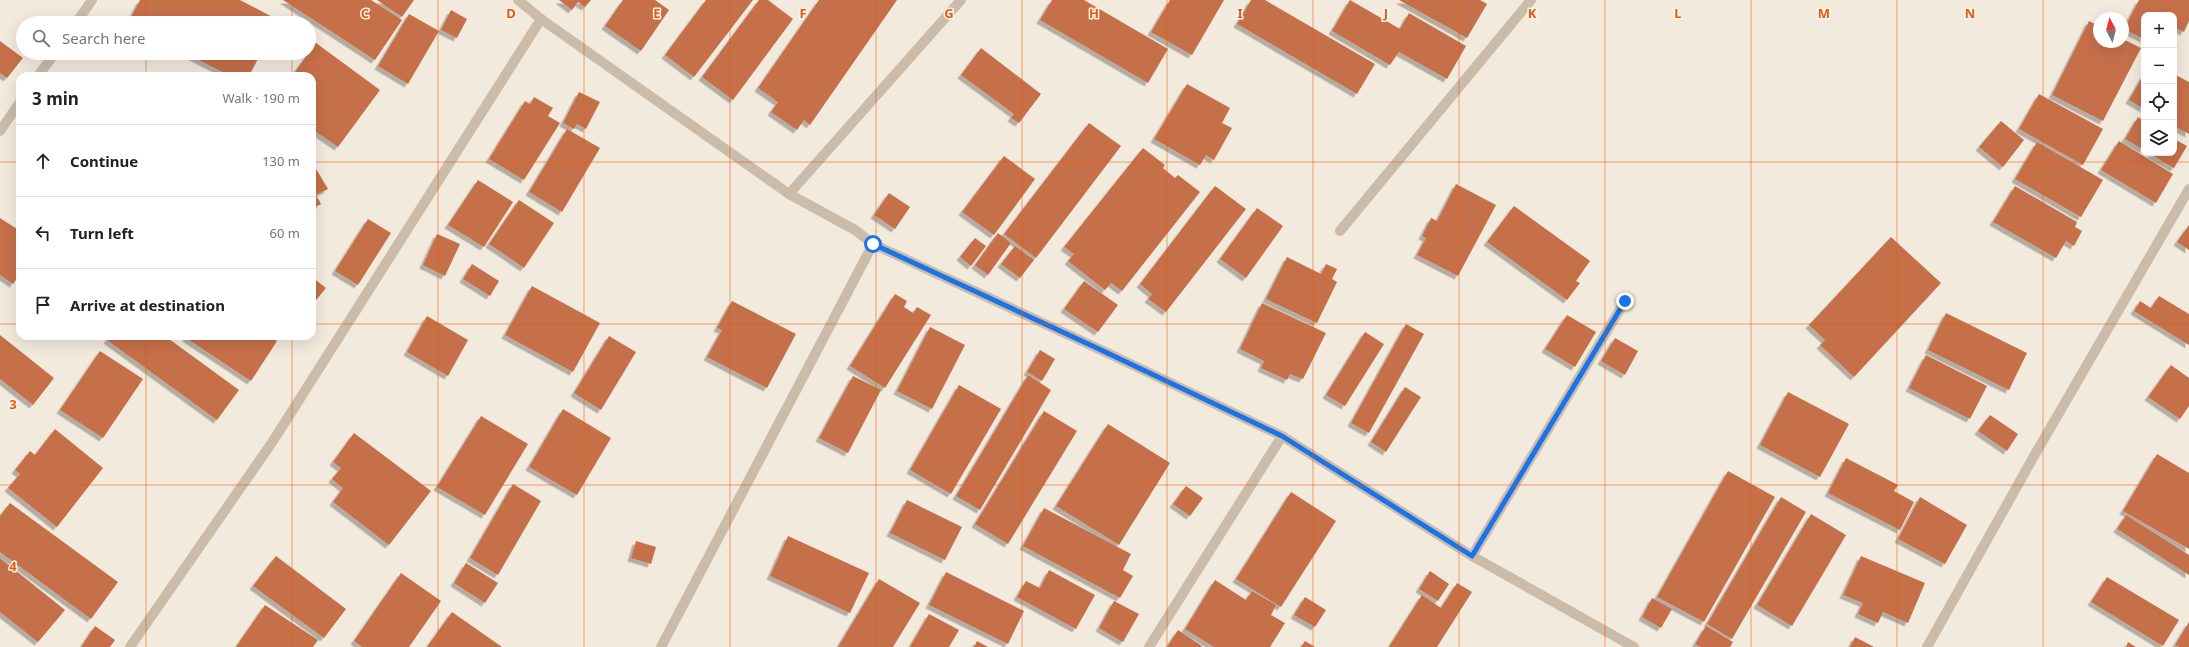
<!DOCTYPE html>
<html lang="en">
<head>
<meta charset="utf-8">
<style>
	:root { --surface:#fff; --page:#f6f6f6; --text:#222; --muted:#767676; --line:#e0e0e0 }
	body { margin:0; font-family:"Noto Sans",sans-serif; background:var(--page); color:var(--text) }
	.controls { position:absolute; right:12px; top:12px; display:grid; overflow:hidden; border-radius:8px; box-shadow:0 4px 16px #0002 }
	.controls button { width:36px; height:36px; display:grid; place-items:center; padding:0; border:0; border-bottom:1px solid var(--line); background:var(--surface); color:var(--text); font:20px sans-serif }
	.compass { position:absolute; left:2093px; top:12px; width:36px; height:36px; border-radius:50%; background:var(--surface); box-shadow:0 4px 16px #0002; rotate:353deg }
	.stop { position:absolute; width:12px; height:12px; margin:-9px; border:3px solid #1a73e8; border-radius:50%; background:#fff }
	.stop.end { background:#1a73e8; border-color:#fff; box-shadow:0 1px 4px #0008 }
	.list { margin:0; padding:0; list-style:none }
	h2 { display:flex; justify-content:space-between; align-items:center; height:52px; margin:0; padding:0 16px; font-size:17px }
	h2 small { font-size:13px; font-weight:400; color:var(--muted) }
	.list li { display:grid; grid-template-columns:26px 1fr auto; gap:12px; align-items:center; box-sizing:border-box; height:72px; padding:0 16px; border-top:1px solid var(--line) }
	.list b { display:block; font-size:15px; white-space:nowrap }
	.list em { font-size:13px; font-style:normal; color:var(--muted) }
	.icon { flex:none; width:22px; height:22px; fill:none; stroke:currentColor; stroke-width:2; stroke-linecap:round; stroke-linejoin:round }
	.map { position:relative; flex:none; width:2189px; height:647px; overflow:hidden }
	.search { position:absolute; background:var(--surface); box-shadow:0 4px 16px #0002; left:16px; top:16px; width:300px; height:44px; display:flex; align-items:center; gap:10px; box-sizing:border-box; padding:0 14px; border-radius:22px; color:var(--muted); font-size:15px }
	.panel { position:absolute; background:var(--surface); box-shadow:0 4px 16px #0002; left:16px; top:72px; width:300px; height:268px; border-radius:12px }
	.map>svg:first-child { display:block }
	.building { fill:#c66f48; filter:url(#shadow) }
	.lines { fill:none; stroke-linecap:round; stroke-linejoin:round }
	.street { stroke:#cbbba9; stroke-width:10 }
	.route { stroke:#1a73e8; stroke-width:5 }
	.grid { fill:none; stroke:#e8590c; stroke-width:1; stroke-opacity:0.55 }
	.grid-label { font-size:13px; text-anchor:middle; font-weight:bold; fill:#e8590c; stroke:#faf4eb; stroke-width:3; stroke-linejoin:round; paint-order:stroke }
</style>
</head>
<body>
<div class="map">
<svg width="2189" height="647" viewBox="0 0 2189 647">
	<defs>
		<filter id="shadow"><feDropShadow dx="-3.5" dy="3.5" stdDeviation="0" flood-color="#0004"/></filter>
	</defs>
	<rect width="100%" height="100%" fill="#f3eade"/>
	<!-- building -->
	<g class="building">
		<polygon points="140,0 240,0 278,20 276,23 128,23"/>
		<polygon points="283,0 371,0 402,20 375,60"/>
		<polygon points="377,0 414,0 402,17"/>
		<polygon points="559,0 591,0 585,7 578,2 572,10"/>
		<polygon points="623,0 655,0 669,10 641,51 605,26"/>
		<polygon points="706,0 753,0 694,77 665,55"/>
		<polygon points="759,0 768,0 793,19 733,100 702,77"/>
		<polygon points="819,0 897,0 810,125 804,120 797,130 771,112 778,102 758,88"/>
		<polygon points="1052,0 1084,0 1168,49 1148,83 1040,20"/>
		<polygon points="1170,0 1224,0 1192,55 1151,32"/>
		<polygon points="1251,0 1265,0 1375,64 1357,94 1237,24"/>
		<polygon points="1350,0 1400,29 1409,13 1466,46 1447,79 1399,52 1390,65 1332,31"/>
		<polygon points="1399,0 1480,0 1487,4 1467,38"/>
		<polygon points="2139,0 2189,0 2189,21 2184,32 2174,27 2174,15 2144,15 2144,39 2124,29"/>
		<polygon points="451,10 467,19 457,38 441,30"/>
		<polygon points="409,14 439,31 408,84 378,66"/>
		<polygon points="2089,21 2099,26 2099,42 2123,42 2123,39 2141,48 2103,121 2052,95"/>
		<polygon points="0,41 23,58 7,78 0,73"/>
		<polygon points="316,43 380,90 338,147 312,129 312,76 292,76"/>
		<polygon points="981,48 1041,94 1019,123 1011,118 1014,114 961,75"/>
		<polygon points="185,53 261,53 249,76 230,76"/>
		<polygon points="2144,74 2144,109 2129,100"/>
		<polygon points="2174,74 2189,82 2189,134 2174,126"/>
		<polygon points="1187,84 1230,108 1222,123 1232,128 1214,160 1206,155 1200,165 1154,139"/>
		<polygon points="579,92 600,102 586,129 577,124 574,129 563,123"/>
		<polygon points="2039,94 2103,129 2083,165 2019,129"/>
		<polygon points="534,97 553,108 548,116 560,123 524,180 489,159 525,101 530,104"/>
		<polygon points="2138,117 2144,121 2144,150 2125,139"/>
		<polygon points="2001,121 2024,140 2003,167 1979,147"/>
		<polygon points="1089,123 1121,146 1036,258 1004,234"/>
		<polygon points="567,129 600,148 562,212 529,192"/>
		<polygon points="2174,139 2187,146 2174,168 2148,153 2174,153"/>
		<polygon points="2119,141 2173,174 2156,203 2101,170"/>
		<polygon points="2037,142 2103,180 2081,217 2015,179"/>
		<polygon points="1143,148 1165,165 1163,168 1175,178 1178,175 1200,192 1122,291 1111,283 1105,290 1068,261 1074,254 1064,247"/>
		<polygon points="1004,156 1035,179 994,235 962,212"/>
		<polygon points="312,162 328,189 316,195 321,204 312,209"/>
		<polygon points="478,180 513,202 484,247 448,225"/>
		<polygon points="1456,184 1496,205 1458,276 1417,255 1426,238 1422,236 1431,218 1437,221"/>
		<polygon points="1215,186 1246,209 1166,312 1148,299 1152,294 1140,284"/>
		<polygon points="2015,186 2077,222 2075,227 2082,231 2074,246 2066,241 2056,258 1993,222"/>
		<polygon points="889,193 910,207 895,229 874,215"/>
		<polygon points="519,200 554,223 524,268 489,244"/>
		<polygon points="1514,206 1590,261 1576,281 1580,283 1567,300 1487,242"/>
		<polygon points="1257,208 1283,226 1246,278 1220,259"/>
		<polygon points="0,218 20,231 20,274 13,284 0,275"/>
		<polygon points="368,219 391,233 358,285 335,271"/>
		<polygon points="2189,225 2189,250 2177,242"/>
		<polygon points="998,233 1011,243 988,275 975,265"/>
		<polygon points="437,234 460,244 445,276 423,265"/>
		<polygon points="1891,237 1941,283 1854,377 1820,345 1825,340 1809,325"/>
		<polygon points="975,238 986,246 971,266 960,257"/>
		<polygon points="1015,246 1034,260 1020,278 1001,264"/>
		<polygon points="1287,257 1321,274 1326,264 1337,269 1332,279 1337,282 1317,323 1266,299"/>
		<polygon points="472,264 499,281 490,296 463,279"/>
		<polygon points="312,277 326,288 312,305"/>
		<polygon points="1084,281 1118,305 1098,332 1064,309"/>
		<polygon points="532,286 600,323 573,372 505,335"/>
		<polygon points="895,294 907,301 904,307 913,313 917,307 931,315 885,388 850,366"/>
		<polygon points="2159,296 2189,314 2189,345 2134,311 2140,301 2151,308"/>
		<polygon points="732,301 796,334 767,388 707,357 722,330 717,328"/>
		<polygon points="1262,303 1326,333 1303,379 1290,374 1287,380 1261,368 1264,361 1240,349"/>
		<polygon points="1946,313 2027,353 2009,390 1928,350"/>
		<polygon points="1567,315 1596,332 1575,367 1545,349"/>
		<polygon points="427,316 468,340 448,376 407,352"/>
		<polygon points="1406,324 1424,334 1369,433 1351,423"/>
		<polygon points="930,327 965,345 932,409 897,391"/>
		<polygon points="1365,332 1384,344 1345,406 1326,395"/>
		<polygon points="0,335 54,378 33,405 0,379"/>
		<polygon points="110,336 165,336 239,390 217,420 107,340"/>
		<polygon points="187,336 269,336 277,341 251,381 186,338"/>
		<polygon points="609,336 636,352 601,410 574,393"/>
		<polygon points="1615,338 1638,351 1625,375 1601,361"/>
		<polygon points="1040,350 1055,359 1042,381 1027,372"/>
		<polygon points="100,351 143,379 103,438 60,410"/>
		<polygon points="1926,355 1987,386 1970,419 1909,388"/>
		<polygon points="2171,365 2189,378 2189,406 2180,419 2148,397"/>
		<polygon points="1028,375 1051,390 980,510 956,496"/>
		<polygon points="853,376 881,390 848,453 819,438"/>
		<polygon points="959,385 1001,409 951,494 910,470"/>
		<polygon points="1405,387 1421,397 1386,452 1371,442"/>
		<polygon points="1788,392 1849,424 1820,477 1760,445"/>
		<polygon points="563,409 611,438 577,495 529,467"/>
		<polygon points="1044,411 1077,431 1008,544 975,524"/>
		<polygon points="1990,415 2018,434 2007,451 1978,431"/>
		<polygon points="481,416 528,444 485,515 437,487"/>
		<polygon points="1108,424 1170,463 1119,545 1056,506"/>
		<polygon points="55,429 103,468 57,527 8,488 20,474 15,470 30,451 35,455"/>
		<polygon points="354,433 431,491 389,545 333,502 343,488 332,479 341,468 333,462"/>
		<polygon points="2157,454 2189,473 2189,549 2123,511"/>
		<polygon points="1846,458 1898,485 1894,491 1914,502 1900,530 1828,493"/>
		<polygon points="1728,471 1775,497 1704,622 1657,597"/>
		<polygon points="513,484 541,501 498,575 470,558"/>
		<polygon points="1186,486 1203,498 1190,516 1173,504"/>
		<polygon points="1291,492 1336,521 1281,607 1236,579"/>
		<polygon points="1781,497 1806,512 1732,639 1707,624"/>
		<polygon points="1920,497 1967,525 1945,564 1898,539"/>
		<polygon points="907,500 962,527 945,560 890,533"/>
		<polygon points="10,503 118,582 91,619 0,552 0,516"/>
		<polygon points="1044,508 1131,554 1123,570 1133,576 1120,598 1023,546"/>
		<polygon points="1811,514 1846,535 1792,626 1757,605"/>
		<polygon points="2126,515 2189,555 2189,575 2117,529"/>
		<polygon points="788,536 869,573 850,613 770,576"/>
		<polygon points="636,541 656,547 651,564 631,558"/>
		<polygon points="276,556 346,609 324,638 253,586"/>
		<polygon points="1861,556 1925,583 1908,623 1883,612 1878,623 1858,614 1863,603 1843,595"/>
		<polygon points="0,558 65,610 38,642 0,612"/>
		<polygon points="466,563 498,583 485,603 454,583"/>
		<polygon points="1049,570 1095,595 1076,629 1017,597 1026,581 1040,588"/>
		<polygon points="1430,571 1449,584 1438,601 1419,589"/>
		<polygon points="946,572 1024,611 1008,644 929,605"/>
		<polygon points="401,573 441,601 409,647 362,647 354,641"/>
		<polygon points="2107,577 2179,620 2163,646 2091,602"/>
		<polygon points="879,579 920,603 893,647 838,647"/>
		<polygon points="1215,580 1246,600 1252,591 1276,605 1271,615 1285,623 1270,647 1214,647 1185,629"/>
		<polygon points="1457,583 1472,592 1437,647 1389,647 1422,595 1441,608"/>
		<polygon points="1305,597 1326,610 1315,627 1294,615"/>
		<polygon points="1652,598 1672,609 1661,628 1642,617"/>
		<polygon points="1114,601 1139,614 1123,642 1099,628"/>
		<polygon points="265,605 318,640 313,647 236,647"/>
		<polygon points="452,612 502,647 427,647"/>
		<polygon points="929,614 959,630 949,647 910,647"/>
		<polygon points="2189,622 2189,647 2179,647 2175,645"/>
		<polygon points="95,626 115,640 110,647 81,647"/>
		<polygon points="1706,626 1733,642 1730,647 1701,647 1695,644"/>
		<polygon points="1178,630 1202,646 1201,647 1167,647"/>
		<polygon points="1855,637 1874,647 1850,647"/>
		<polygon points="977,641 988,647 974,647"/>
		<polygon points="1305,641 1315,647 1301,647"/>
		<polygon points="2128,642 2136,647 2126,647"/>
	</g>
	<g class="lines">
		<!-- street -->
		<g class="street">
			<polyline points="518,0 541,19 789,194 855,230 873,244 1099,349 1282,436 1149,647"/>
			<polyline points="76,23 92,0"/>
			<polyline points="38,76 55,53"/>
			<polyline points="0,131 20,102"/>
			<polyline points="789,194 961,0"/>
			<polyline points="1340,231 1531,0"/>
			<polyline points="1282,436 1472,556 1634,647"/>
			<polyline points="1472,556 1625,301"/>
			<polyline points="130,647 273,441 541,19"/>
			<polyline points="661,647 873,244"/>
			<polyline points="1927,647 2034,456 2189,189"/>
		</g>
	</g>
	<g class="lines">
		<!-- route -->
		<polyline class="route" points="873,244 1099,349 1282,436 1472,556 1625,301"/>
	</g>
	<!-- grid -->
	<path class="grid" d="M146 0V23M292 0V23M438 0V647M584 0V647M730 0V647M876 0V647M1022 0V647M1167 0V647M1313 0V647M1459 0V647M1605 0V647M1751 0V647M1897 0V647M2043 0V647M146 53V76M292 53V76M0 162H20M312 162H2189M0 324H20M312 324H2189M146 336V647M292 336V647M0 485H2189"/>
	<g class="grid-label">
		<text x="365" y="18">C</text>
		<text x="511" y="18">D</text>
		<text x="657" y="18">E</text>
		<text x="803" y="18">F</text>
		<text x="949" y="18">G</text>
		<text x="1094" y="18">H</text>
		<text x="1240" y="18">I</text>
		<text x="1386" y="18">J</text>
		<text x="1532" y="18">K</text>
		<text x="1678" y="18">L</text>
		<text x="1824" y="18">M</text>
		<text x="1970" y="18">N</text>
		<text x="13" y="409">3</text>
		<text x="13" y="571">4</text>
	</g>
</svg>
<div class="controls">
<button>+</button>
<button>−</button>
<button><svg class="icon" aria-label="locate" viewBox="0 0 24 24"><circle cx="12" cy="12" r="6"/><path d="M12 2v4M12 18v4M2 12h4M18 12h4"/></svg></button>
<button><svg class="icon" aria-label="layers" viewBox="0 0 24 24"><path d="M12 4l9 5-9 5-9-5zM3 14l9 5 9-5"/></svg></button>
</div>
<svg class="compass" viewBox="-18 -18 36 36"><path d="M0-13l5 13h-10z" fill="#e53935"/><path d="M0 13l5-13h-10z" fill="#767676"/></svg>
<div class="stop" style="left:873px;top:244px"></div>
<div class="stop end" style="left:1625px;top:301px"></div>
<div class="search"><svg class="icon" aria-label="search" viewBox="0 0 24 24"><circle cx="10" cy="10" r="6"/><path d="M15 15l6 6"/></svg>Search here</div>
<section class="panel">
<h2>3 min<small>Walk · 190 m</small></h2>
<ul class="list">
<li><svg class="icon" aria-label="ahead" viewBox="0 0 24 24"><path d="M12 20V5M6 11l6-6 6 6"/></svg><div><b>Continue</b></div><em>130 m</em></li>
<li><svg class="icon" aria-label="left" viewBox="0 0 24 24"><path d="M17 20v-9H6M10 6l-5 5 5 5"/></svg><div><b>Turn left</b></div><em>60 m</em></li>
<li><svg class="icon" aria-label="arrive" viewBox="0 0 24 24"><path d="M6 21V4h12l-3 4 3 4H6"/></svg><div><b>Arrive at destination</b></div></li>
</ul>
</section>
</div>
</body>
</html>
